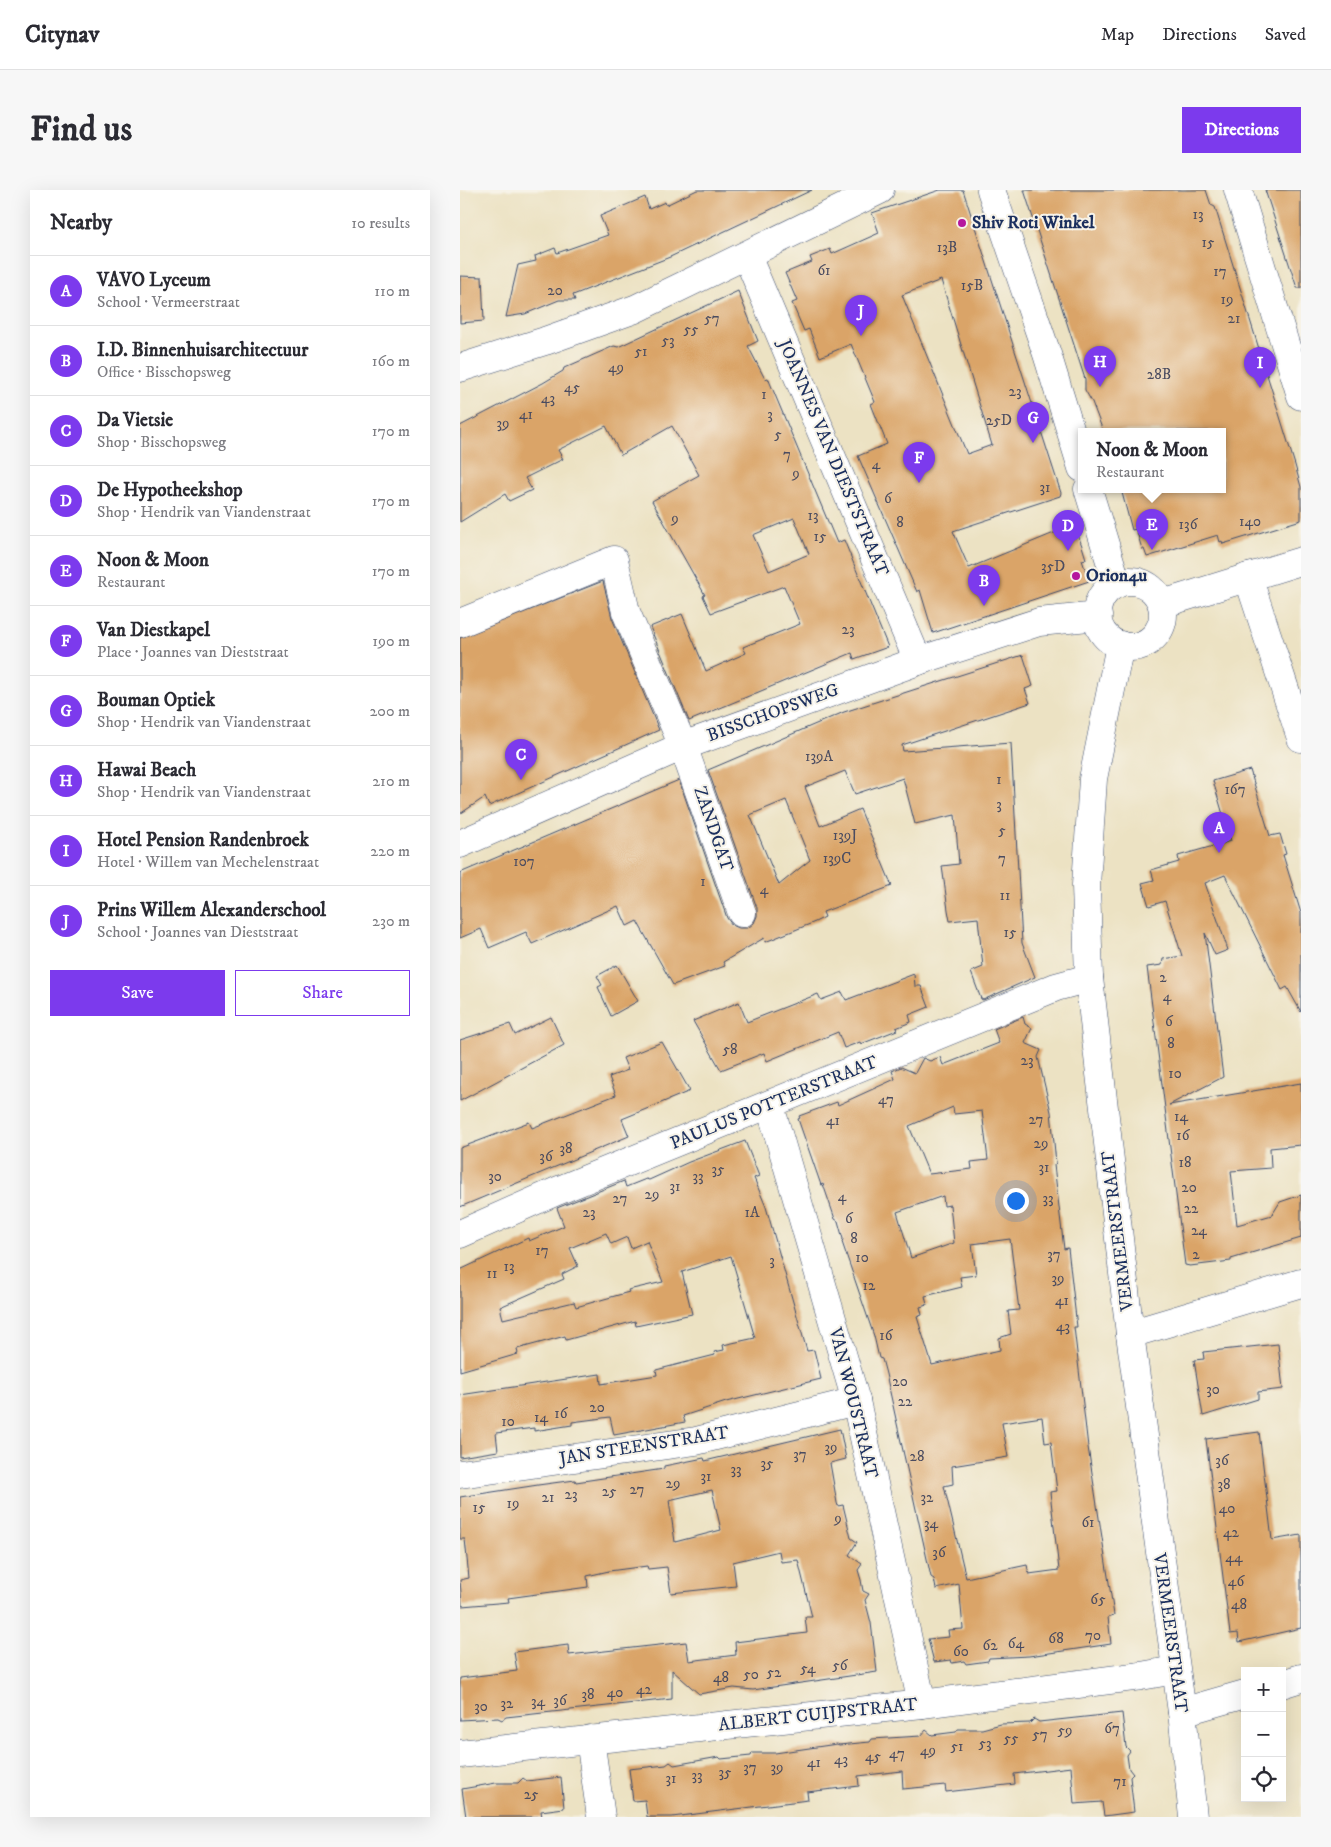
<!DOCTYPE html>
<html lang="en">
<head>
<meta charset="utf-8">
<style>
	:root { --surface:#fff; --page:#f7f7f7; --text:#2b2b33; --muted:#7c7c81; --line:#e1e1e2; --accent:#7c3aed }
	body { margin:0; font-family:"IM FELL DW Pica",serif; background:var(--page); color:var(--text) }
	.controls { position:absolute; right:15px; bottom:15px; display:grid; overflow:hidden; border-radius:0px; box-shadow:0 5px 20px #0002 }
	.controls button { width:45px; height:45px; display:grid; place-items:center; padding:0; border:0; border-bottom:1px solid var(--line); background:var(--surface); color:var(--text); font:25px sans-serif }
	.you { position:absolute; left:555px; top:1010px; width:18px; height:18px; margin:-12px; border:4px solid #fff; border-radius:50%; background:#1a73e8; box-shadow:0 0 0 8px #1a73e833 }
	.badge { display:grid; place-items:center; width:32px; height:32px; border-radius:50%; background:var(--accent); color:#fff; font-size:16px; font-weight:700 }
	.pin { position:absolute; translate:-50% -41px; filter:drop-shadow(0 1px 2px #0008) }
	.pin::after { content:''; position:absolute; top:26px; width:18px; height:15px; background:inherit; clip-path:polygon(0 0,100% 0,50% 100%) }
	.popup { position:absolute; left:618px; top:238px; width:148px; height:65px; box-sizing:border-box; display:grid; place-content:center; border-radius:0px; background:var(--surface); filter:drop-shadow(0 1px 4px #0005); font-size:16px; white-space:nowrap; color:var(--muted) }
	.popup b { font-size:19px; color:var(--text) }
	.popup::after { content:''; position:absolute; left:50%; top:100%; margin-left:-10px; border:10px solid transparent; border-top-color:var(--surface) }
	.list { margin:0; padding:0; list-style:none }
	h2 { display:flex; justify-content:space-between; align-items:center; height:65px; margin:0; padding:0 20px; font-size:21px }
	h2 small { font-size:16px; font-weight:400; color:var(--muted) }
	.list li { display:grid; grid-template-columns:32px 1fr auto; gap:15px; align-items:center; box-sizing:border-box; height:70px; padding:0 20px; border-top:1px solid var(--line) }
	.list b { display:block; font-size:19px; white-space:nowrap }
	.list p { margin:0; font-size:16px; white-space:nowrap; color:var(--muted) }
	.list em { font-size:16px; font-style:normal; color:var(--muted) }
	.actions { display:flex; gap:10px; padding:15px 20px }
	.actions a { flex:1; padding:11px 0; border:1px solid var(--accent); border-radius:0px; text-align:center; font-size:18px; color:var(--accent) }
	.actions .main { background:var(--accent); color:#fff }
	.icon { flex:none; width:28px; height:28px; fill:none; stroke:currentColor; stroke-width:2; stroke-linecap:round; stroke-linejoin:round }
	.map { position:relative; flex:none; width:841px; height:1627px; overflow:hidden; border-radius:0px }
	header { display:flex; align-items:center; gap:30px; box-sizing:border-box; height:70px; padding:0 25px; background:var(--surface); border-bottom:1px solid var(--line) }
	header strong { font-size:24px }
	nav { display:flex; gap:28px; margin-inline-start:auto; font-size:18px }
	.intro { display:flex; align-items:center; justify-content:space-between; box-sizing:border-box; height:120px; padding:0 30px }
	h1 { margin:0; font-size:35px }
	.button { padding:12px 22px; border-radius:0px; background:var(--accent); color:#fff; font-size:18px; font-weight:700 }
	main { display:flex; gap:30px; padding:0 30px }
	aside { flex:1; background:var(--surface); border-radius:0px; box-shadow:0 5px 20px #0002 }
	.map>svg:first-child { display:block }
	.building { fill:#daa467; fill-rule:evenodd }
	.lines { fill:none; stroke-linecap:round; stroke-linejoin:round }
	.minor-casing { stroke:#3a4a6d; stroke-width:29 }
	.tertiary-casing { stroke:#3a4a6d; stroke-width:29 }
	.minor { stroke:#fff; stroke-width:28 }
	.tertiary { stroke:#fff; stroke-width:28 }
	.poi-dot { fill:#b5179e; stroke:#f7f3e8; stroke-width:2 }
	.labels { text-anchor:middle; dominant-baseline:central; stroke-width:4; stroke-linejoin:round; paint-order:stroke }
	.number-label { font-size:15px; fill:#4b4c60 }
	.poi-label { font-size:18px; font-weight:bold; fill:#1b2f5e; stroke:#f7f3e8; text-anchor:start }
	.street-label { font-size:18px; fill:#1b2f5e; stroke:#f7f3e8 }
</style>
</head>
<body>
<header>
<strong>Citynav</strong>
<nav><a>Map</a><a>Directions</a><a>Saved</a></nav>
</header>
<div class="intro"><h1>Find us</h1><a class="button">Directions</a></div>
<main>
<aside>
<h2>Nearby<small>10 results</small></h2>
<ul class="list">
<li><span class="badge">A</span><div><b>VAVO Lyceum</b><p>School · Vermeerstraat</p></div><em>110 m</em></li>
<li><span class="badge">B</span><div><b>I.D. Binnenhuisarchitectuur</b><p>Office · Bisschopsweg</p></div><em>160 m</em></li>
<li><span class="badge">C</span><div><b>Da Vietsie</b><p>Shop · Bisschopsweg</p></div><em>170 m</em></li>
<li><span class="badge">D</span><div><b>De Hypotheekshop</b><p>Shop · Hendrik van Viandenstraat</p></div><em>170 m</em></li>
<li><span class="badge">E</span><div><b>Noon &amp; Moon</b><p>Restaurant</p></div><em>170 m</em></li>
<li><span class="badge">F</span><div><b>Van Diestkapel</b><p>Place · Joannes van Dieststraat</p></div><em>190 m</em></li>
<li><span class="badge">G</span><div><b>Bouman Optiek</b><p>Shop · Hendrik van Viandenstraat</p></div><em>200 m</em></li>
<li><span class="badge">H</span><div><b>Hawai Beach</b><p>Shop · Hendrik van Viandenstraat</p></div><em>210 m</em></li>
<li><span class="badge">I</span><div><b>Hotel Pension Randenbroek</b><p>Hotel · Willem van Mechelenstraat</p></div><em>220 m</em></li>
<li><span class="badge">J</span><div><b>Prins Willem Alexanderschool</b><p>School · Joannes van Dieststraat</p></div><em>230 m</em></li>
</ul>
<div class="actions"><a class="main">Save</a><a>Share</a></div>
</aside>
<div class="map">
<svg width="841" height="1627" viewBox="0 0 841 1627">
	<rect width="100%" height="100%" fill="#f7f3e8"/>
	<filter id="ink" filterUnits="userSpaceOnUse"><feTurbulence type="fractalNoise" baseFrequency=".02" numOctaves="2"/><feDisplacementMap in="SourceGraphic" scale="10" xChannelSelector="R" yChannelSelector="G"/><feConvolveMatrix kernelMatrix="1 2 1 2 8 2 1 2 1" color-interpolation-filters="sRGB"/></filter>
	<filter id="wash" filterUnits="userSpaceOnUse"><feTurbulence type="fractalNoise" baseFrequency=".0096" numOctaves="4" result="noise"/><feDisplacementMap in="SourceGraphic" scale="20" xChannelSelector="R" yChannelSelector="G"/><feGaussianBlur stdDeviation="1.12" result="paint"/><feColorMatrix in="noise" values="0 0 0 0 0 0 0 0 0 0 0 0 0 0 0 0 0 1.4 0 .05"/><feComposite in="paint" operator="in"/></filter>
	<g filter="url(#wash)">
		<rect width="100%" height="100%" fill="#ece2c3"/>
		<g id="blocks">
			<!-- building -->
			<g class="building">
				<polygon points="237,0 352,0 210,67 113,105 115,110 99,110 65,124 46,127 58,75 76,71 75,66 95,58 97,63 148,45 140,26 185,7 189,19 205,12 206,15"/>
				<path d="M480 0H503L601 303 600 306 493 341 509 378 611 336 613 344 617 342 622 356 626 369 622 370 629 391 473 443 460 400 457 402 398 266 427 254 411 214 415 212 391 154 360 167 349 139 344 141 332 113 337 111 325 83 352 72 350 67 370 59 372 64 419 43 412 23ZM481 90 532 255 507 264 442 105Z"/>
				<polygon points="564,0 746,0 751,15 755,17 835,275 841,297 841,330 763,354 762,351 760,352 758,345 687,367 684,359 682,359 676,339 672,340 661,299 762,299 762,241 643,241 632,212 625,200 625,189"/>
				<polygon points="805,0 841,0 841,98 837,98"/>
				<polygon points="0,86 22,87 24,131 0,133"/>
				<path d="M278 101 298 151 288 156 305 189 308 188 377 353 384 350 428 457 394 469 392 463 229 531 190 437 222 424 246 481 286 463 283 457 340 434 324 396 251 423 243 406 245 405 192 311 239 285 212 236 161 265 146 236 98 260 103 269 65 288 72 300 49 311 45 304 0 332V236L83 193 103 181 104 178 154 156 158 157ZM334 328 349 364 309 381 293 345Z"/>
				<polygon points="143,391 152,428 199,540 29,616 25,607 0,624 0,448"/>
				<path d="M563 465 573 496 565 499 570 513 442 555 443 561 551 553 562 753 575 787 523 810 521 809 511 782 523 777 518 728 490 731 488 720 482 676 499 674 495 625 455 634 443 588 395 604 385 581 345 597 360 636 400 619 432 696 363 722 365 727 355 732 305 752 304 748 263 772 265 776 213 795 177 731 167 736 158 716 72 754 66 742 29 758 21 739 0 748V683L219 590 267 728 272 735 279 738H288L294 733 297 726V718L248 580 384 522ZM326 610 350 670 319 695 290 625Z"/>
				<polygon points="790,580 810,646 820,644 826,664 823,665 841,723 841,822 827,797 822,800 765,685 745,693 768,760 755,765 745,743 763,887 709,915 841,893 841,955 810,958 811,978 771,981 777,1035 812,1025 820,1012 841,1005 841,1048 771,1069 771,1071 730,1076 725,1075 687,777 702,775 703,769 722,766 705,711 689,716 682,693 694,690 691,680 719,672 718,666 771,651 753,591"/>
				<polygon points="157,775 178,811 151,826 138,797 142,795 137,786"/>
				<polygon points="454,784 455,796 461,796 469,817 449,825 451,832 436,838 437,840 401,854 400,852 384,858 378,842 307,871 304,863 261,880 233,831 279,812 287,832 358,804 361,810 382,802 386,810"/>
				<polygon points="91,827 104,855 0,911 0,850 50,834 55,845"/>
				<path d="M563 827 565 834 572 838 565 853 581 860 578 867 591 922 596 973 594 975 604 1059 608 1058 617 1137H614L628 1257 654 1425 648 1427 651 1454 569 1466 529 1468 528 1471 506 1474 504 1471 492 1473 491 1470 474 1472 468 1449 489 1447 488 1440 503 1439 499 1394 476 1399 474 1389 471 1387 426 1184 422 1169 419 1168 414 1146 382 1052 383 1049 378 1031 375 1029 363 994 361 995 338 929 340 928 339 926 377 912 378 915 435 889 432 881 441 877 455 883 463 868 470 871 480 867 483 875 539 853 534 839ZM493 917 494 924 522 921 528 970 511 972 512 979 469 984 449 936ZM483 1006 484 1016 490 1015 494 1053 451 1068 437 1022ZM550 1049 559 1120 548 1121 551 1144 539 1148 540 1160 472 1175 457 1127 462 1125 460 1117 467 1115 465 1106 502 1097 500 1087 516 1085 512 1054ZM582 1227 585 1253 591 1252 597 1301 590 1302 599 1380 569 1384 567 1375 506 1388 484 1296 493 1294 492 1276 548 1267 542 1233Z"/>
				<polygon points="202,852 230,901 162,929 169,946 0,1017 0,958 69,932 72,938 156,905 149,887 168,880 163,868"/>
				<path d="M285 951 299 986 294 988 306 1017 347 1161 354 1160 361 1189 266 1212 223 1226 225 1232 154 1245 150 1227 112 1232V1235L74 1241V1238L36 1243 38 1261 0 1267V1205L140 1184 141 1194 197 1185 196 1180 255 1165 254 1162 264 1160 263 1155 295 1148 271 1066 222 1082 232 1124 176 1136 175 1131 106 1150 105 1146 57 1159 58 1164 0 1181V1080L68 1048 69 1051 104 1036 97 1018 164 991 166 997 186 989 189 990 229 972ZM146 1043 151 1054 167 1047 171 1058 187 1051 203 1092 168 1100 169 1102 116 1117 114 1112 43 1129 40 1117 104 1089 102 1084 118 1076 110 1058Z"/>
				<polygon points="818,1154 823,1199 798,1202 798,1209 743,1226 734,1170 744,1169 743,1162"/>
				<path d="M380 1239 386 1269 370 1273 377 1313 378 1316 383 1315 391 1348 397 1352 389 1365 402 1374 398 1380 401 1390 403 1401 409 1404 405 1410 411 1433 417 1482 293 1500 274 1498 239 1504 212 1480V1509L46 1527 42 1530 38 1528 0 1530V1488L57 1481 54 1462 108 1455 109 1465 226 1452 229 1471 276 1465 275 1452 347 1443 345 1427H352L338 1370 321 1372 319 1361 273 1372 276 1396 211 1403 207 1377 188 1379 187 1376 149 1381 127 1386 128 1397 48 1408 49 1412 2 1416 0 1390 9 1388 5 1349H0V1307L78 1295 115 1290 116 1292 204 1279V1276L244 1268 245 1271ZM252 1300 261 1340 215 1352 209 1310Z"/>
				<polygon points="799,1242 812,1350 841,1345 841,1438 779,1452 778,1443 770,1444 746,1249"/>
				<polygon points="662,1523 666,1557 670,1561 667,1565 669,1579 673,1584 670,1587 674,1622 644,1626 642,1612 614,1614 611,1577 554,1584 555,1594 486,1602 485,1595 443,1599 442,1581 398,1586 399,1596 347,1602 348,1610 212,1627 187,1627 185,1610 173,1611 169,1579 206,1575 210,1572 214,1575 259,1567 261,1569 291,1566 292,1563 315,1563 377,1554 379,1555 410,1552 412,1549 461,1546 466,1540 472,1545 496,1542 498,1539 522,1539 541,1534 570,1533 574,1529 579,1532"/>
				<polygon points="101,1587 104,1618 81,1621 82,1627 6,1627 2,1599 36,1593 58,1593 63,1588 67,1591"/>
			</g>
		</g>
	</g>
	<g filter="url(#ink)">
		<use href="#blocks" fill-opacity="0" stroke="#3a4a6d" stroke-width="1"/>
		<g class="lines">
			<defs>
				<g id="minor">
					<polyline points="778,0 841,206"/>
					<polyline points="287,66 458,471"/>
					<polyline points="0,178 85,151 175,119 420,0"/>
					<polyline points="788,387 841,548"/>
					<polyline points="0,433 154,370 166,422 223,556 282,723"/>
					<polyline points="0,654 223,556 458,471 579,432 638,426"/>
					<polyline points="310,916 396,1211 462,1514"/>
					<polyline points="0,1044 97,1001 596,797 629,788"/>
					<polyline points="670,1144 841,1093"/>
					<polyline points="0,1284 236,1251 396,1211"/>
					<polyline points="822,1494 841,1488"/>
					<polyline points="722,1522 785,1504"/>
					<polyline points="130,1549 141,1627"/>
					<polyline points="0,1564 462,1514 681,1486 715,1480"/>
				</g>
				<g id="tertiary">
					<polyline points="531,0 587,164 622,278"/>
					<polyline points="628,299 657,394"/>
					<circle cx="670" cy="424" r="33"/>
					<polyline points="702,414 841,371"/>
					<polyline points="660,455 633,589 626,695 629,788 670,1144 722,1522 733,1627"/>
				</g>
			</defs>
			<!-- minor casing -->
			<use href="#minor" class="minor-casing"/>
			<!-- tertiary casing -->
			<use href="#tertiary" class="tertiary-casing"/>
			<!-- minor -->
			<use href="#minor" class="minor"/>
			<!-- tertiary -->
			<use href="#tertiary" class="tertiary"/>
		</g>
	</g>
	<!-- markers -->
	<g class="poi-dot">
		<circle cx="502" cy="33" r="5"/>
		<circle cx="616" cy="386" r="5"/>
	</g>
	<g class="labels">
		<!-- number labels -->
		<g class="number-label">
			<text x="738" y="24">13</text>
			<text x="748" y="52">15</text>
			<text x="487" y="57">13B</text>
			<text x="364" y="80">61</text>
			<text x="760" y="81">17</text>
			<text x="512" y="95">15B</text>
			<text x="95" y="100">20</text>
			<text x="767" y="109">19</text>
			<text x="252" y="128">57</text>
			<text x="774" y="128">21</text>
			<text x="231" y="139">55</text>
			<text x="208" y="150">53</text>
			<text x="181" y="161">51</text>
			<text x="156" y="177">49</text>
			<text x="699" y="184">28B</text>
			<text x="112" y="197">45</text>
			<text x="555" y="201">23</text>
			<text x="304" y="204">1</text>
			<text x="88" y="208">43</text>
			<text x="66" y="224">41</text>
			<text x="310" y="224">3</text>
			<text x="539" y="230">25D</text>
			<text x="43" y="233">39</text>
			<text x="318" y="244">5</text>
			<text x="327" y="264">7</text>
			<text x="416" y="274">4</text>
			<text x="336" y="283">9</text>
			<text x="585" y="297">31</text>
			<text x="428" y="308">6</text>
			<text x="353" y="325">13</text>
			<text x="215" y="328">9</text>
			<text x="790" y="331">140</text>
			<text x="440" y="332">8</text>
			<text x="728" y="334">136</text>
			<text x="360" y="346">15</text>
			<text x="593" y="376">35D</text>
			<text x="388" y="439">23</text>
			<text x="359" y="566">139A</text>
			<text x="539" y="589">1</text>
			<text x="775" y="599">167</text>
			<text x="539" y="614">3</text>
			<text x="542" y="640">5</text>
			<text x="385" y="645">139J</text>
			<text x="377" y="668">139C</text>
			<text x="542" y="668">7</text>
			<text x="64" y="671">107</text>
			<text x="243" y="691">1</text>
			<text x="304" y="699">4</text>
			<text x="545" y="705">11</text>
			<text x="550" y="742">15</text>
			<text x="703" y="787">2</text>
			<text x="707" y="806">4</text>
			<text x="709" y="831">6</text>
			<text x="711" y="853">8</text>
			<text x="270" y="859">58</text>
			<text x="567" y="870">23</text>
			<text x="715" y="883">10</text>
			<text x="426" y="909">47</text>
			<text x="721" y="926">14</text>
			<text x="576" y="929">27</text>
			<text x="373" y="930">41</text>
			<text x="723" y="945">16</text>
			<text x="581" y="953">29</text>
			<text x="106" y="958">38</text>
			<text x="86" y="966">36</text>
			<text x="725" y="972">18</text>
			<text x="584" y="977">31</text>
			<text x="258" y="979">35</text>
			<text x="35" y="986">30</text>
			<text x="238" y="986">33</text>
			<text x="215" y="996">31</text>
			<text x="729" y="997">20</text>
			<text x="192" y="1004">29</text>
			<text x="382" y="1006">4</text>
			<text x="160" y="1008">27</text>
			<text x="588" y="1008">33</text>
			<text x="731" y="1018">22</text>
			<text x="129" y="1022">23</text>
			<text x="292" y="1022">1A</text>
			<text x="389" y="1028">6</text>
			<text x="739" y="1040">24</text>
			<text x="394" y="1048">8</text>
			<text x="82" y="1060">17</text>
			<text x="594" y="1064">37</text>
			<text x="736" y="1064">2</text>
			<text x="402" y="1067">10</text>
			<text x="312" y="1070">3</text>
			<text x="49" y="1076">13</text>
			<text x="32" y="1083">11</text>
			<text x="598" y="1088">39</text>
			<text x="409" y="1095">12</text>
			<text x="602" y="1110">41</text>
			<text x="603" y="1136">43</text>
			<text x="426" y="1145">16</text>
			<text x="440" y="1191">20</text>
			<text x="753" y="1199">30</text>
			<text x="445" y="1211">22</text>
			<text x="137" y="1217">20</text>
			<text x="101" y="1223">16</text>
			<text x="81" y="1227">14</text>
			<text x="48" y="1231">10</text>
			<text x="371" y="1257">39</text>
			<text x="340" y="1264">37</text>
			<text x="457" y="1266">28</text>
			<text x="762" y="1270">36</text>
			<text x="307" y="1273">35</text>
			<text x="276" y="1279">33</text>
			<text x="246" y="1286">31</text>
			<text x="213" y="1293">29</text>
			<text x="764" y="1294">38</text>
			<text x="177" y="1299">27</text>
			<text x="149" y="1301">25</text>
			<text x="111" y="1304">23</text>
			<text x="88" y="1307">21</text>
			<text x="467" y="1307">32</text>
			<text x="53" y="1313">19</text>
			<text x="19" y="1317">15</text>
			<text x="767" y="1318">40</text>
			<text x="378" y="1328">9</text>
			<text x="628" y="1332">61</text>
			<text x="471" y="1333">34</text>
			<text x="771" y="1342">42</text>
			<text x="479" y="1362">36</text>
			<text x="774" y="1367">44</text>
			<text x="776" y="1391">46</text>
			<text x="638" y="1409">65</text>
			<text x="779" y="1414">48</text>
			<text x="633" y="1445">70</text>
			<text x="596" y="1448">68</text>
			<text x="556" y="1453">64</text>
			<text x="530" y="1455">62</text>
			<text x="501" y="1461">60</text>
			<text x="380" y="1475">56</text>
			<text x="348" y="1478">54</text>
			<text x="314" y="1482">52</text>
			<text x="291" y="1484">50</text>
			<text x="261" y="1487">48</text>
			<text x="184" y="1499">42</text>
			<text x="155" y="1502">40</text>
			<text x="128" y="1504">38</text>
			<text x="100" y="1510">36</text>
			<text x="78" y="1511">34</text>
			<text x="47" y="1513">32</text>
			<text x="21" y="1516">30</text>
			<text x="652" y="1538">67</text>
			<text x="605" y="1540">59</text>
			<text x="580" y="1544">57</text>
			<text x="551" y="1548">55</text>
			<text x="525" y="1553">53</text>
			<text x="497" y="1556">51</text>
			<text x="468" y="1560">49</text>
			<text x="437" y="1563">47</text>
			<text x="413" y="1566">45</text>
			<text x="381" y="1569">43</text>
			<text x="354" y="1572">41</text>
			<text x="290" y="1577">37</text>
			<text x="317" y="1577">39</text>
			<text x="265" y="1582">35</text>
			<text x="237" y="1585">33</text>
			<text x="211" y="1588">31</text>
			<text x="660" y="1591">71</text>
			<text x="71" y="1604">25</text>
		</g>
		<!-- poi labels -->
		<g class="poi-label">
			<text x="512" y="33">Shiv Roti Winkel</text>
			<text x="626" y="386">Orion4u</text>
		</g>
		<!-- street labels -->
		<g class="street-label">
			<text transform="translate(373 268) rotate(67)">JOANNES VAN DIESTSTRAAT</text>
			<text transform="translate(313 523) rotate(-20)">BISSCHOPSWEG</text>
			<text transform="translate(253 639) rotate(71)">ZANDGAT</text>
			<text transform="translate(314 913) rotate(-22)">PAULUS POTTERSTRAAT</text>
			<text transform="translate(658 1041) rotate(-97)">VERMEERSTRAAT</text>
			<text transform="translate(393 1213) rotate(76)">VAN WOUSTRAAT</text>
			<text transform="translate(184 1256) rotate(-9)">JAN STEENSTRAAT</text>
			<text transform="translate(710 1443) rotate(82)">VERMEERSTRAAT</text>
			<text transform="translate(358 1525) rotate(-6)">ALBERT CUIJPSTRAAT</text>
		</g>
	</g>
</svg>
<div class="controls">
<button>+</button>
<button>−</button>
<button><svg class="icon" aria-label="locate" viewBox="0 0 24 24"><circle cx="12" cy="12" r="6"/><path d="M12 2v4M12 18v4M2 12h4M18 12h4"/></svg></button>
</div>
<div class="you"></div>
<div class="pin badge" style="left:759px;top:663px">A</div>
<div class="pin badge" style="left:524px;top:416px">B</div>
<div class="pin badge" style="left:61px;top:590px">C</div>
<div class="pin badge" style="left:608px;top:361px">D</div>
<div class="pin badge" style="left:692px;top:360px">E</div>
<div class="popup"><b>Noon &amp; Moon</b>Restaurant</div>
<div class="pin badge" style="left:459px;top:293px">F</div>
<div class="pin badge" style="left:573px;top:253px">G</div>
<div class="pin badge" style="left:640px;top:197px">H</div>
<div class="pin badge" style="left:800px;top:198px">I</div>
<div class="pin badge" style="left:401px;top:146px">J</div>
</div>
</main>
</body>
</html>
